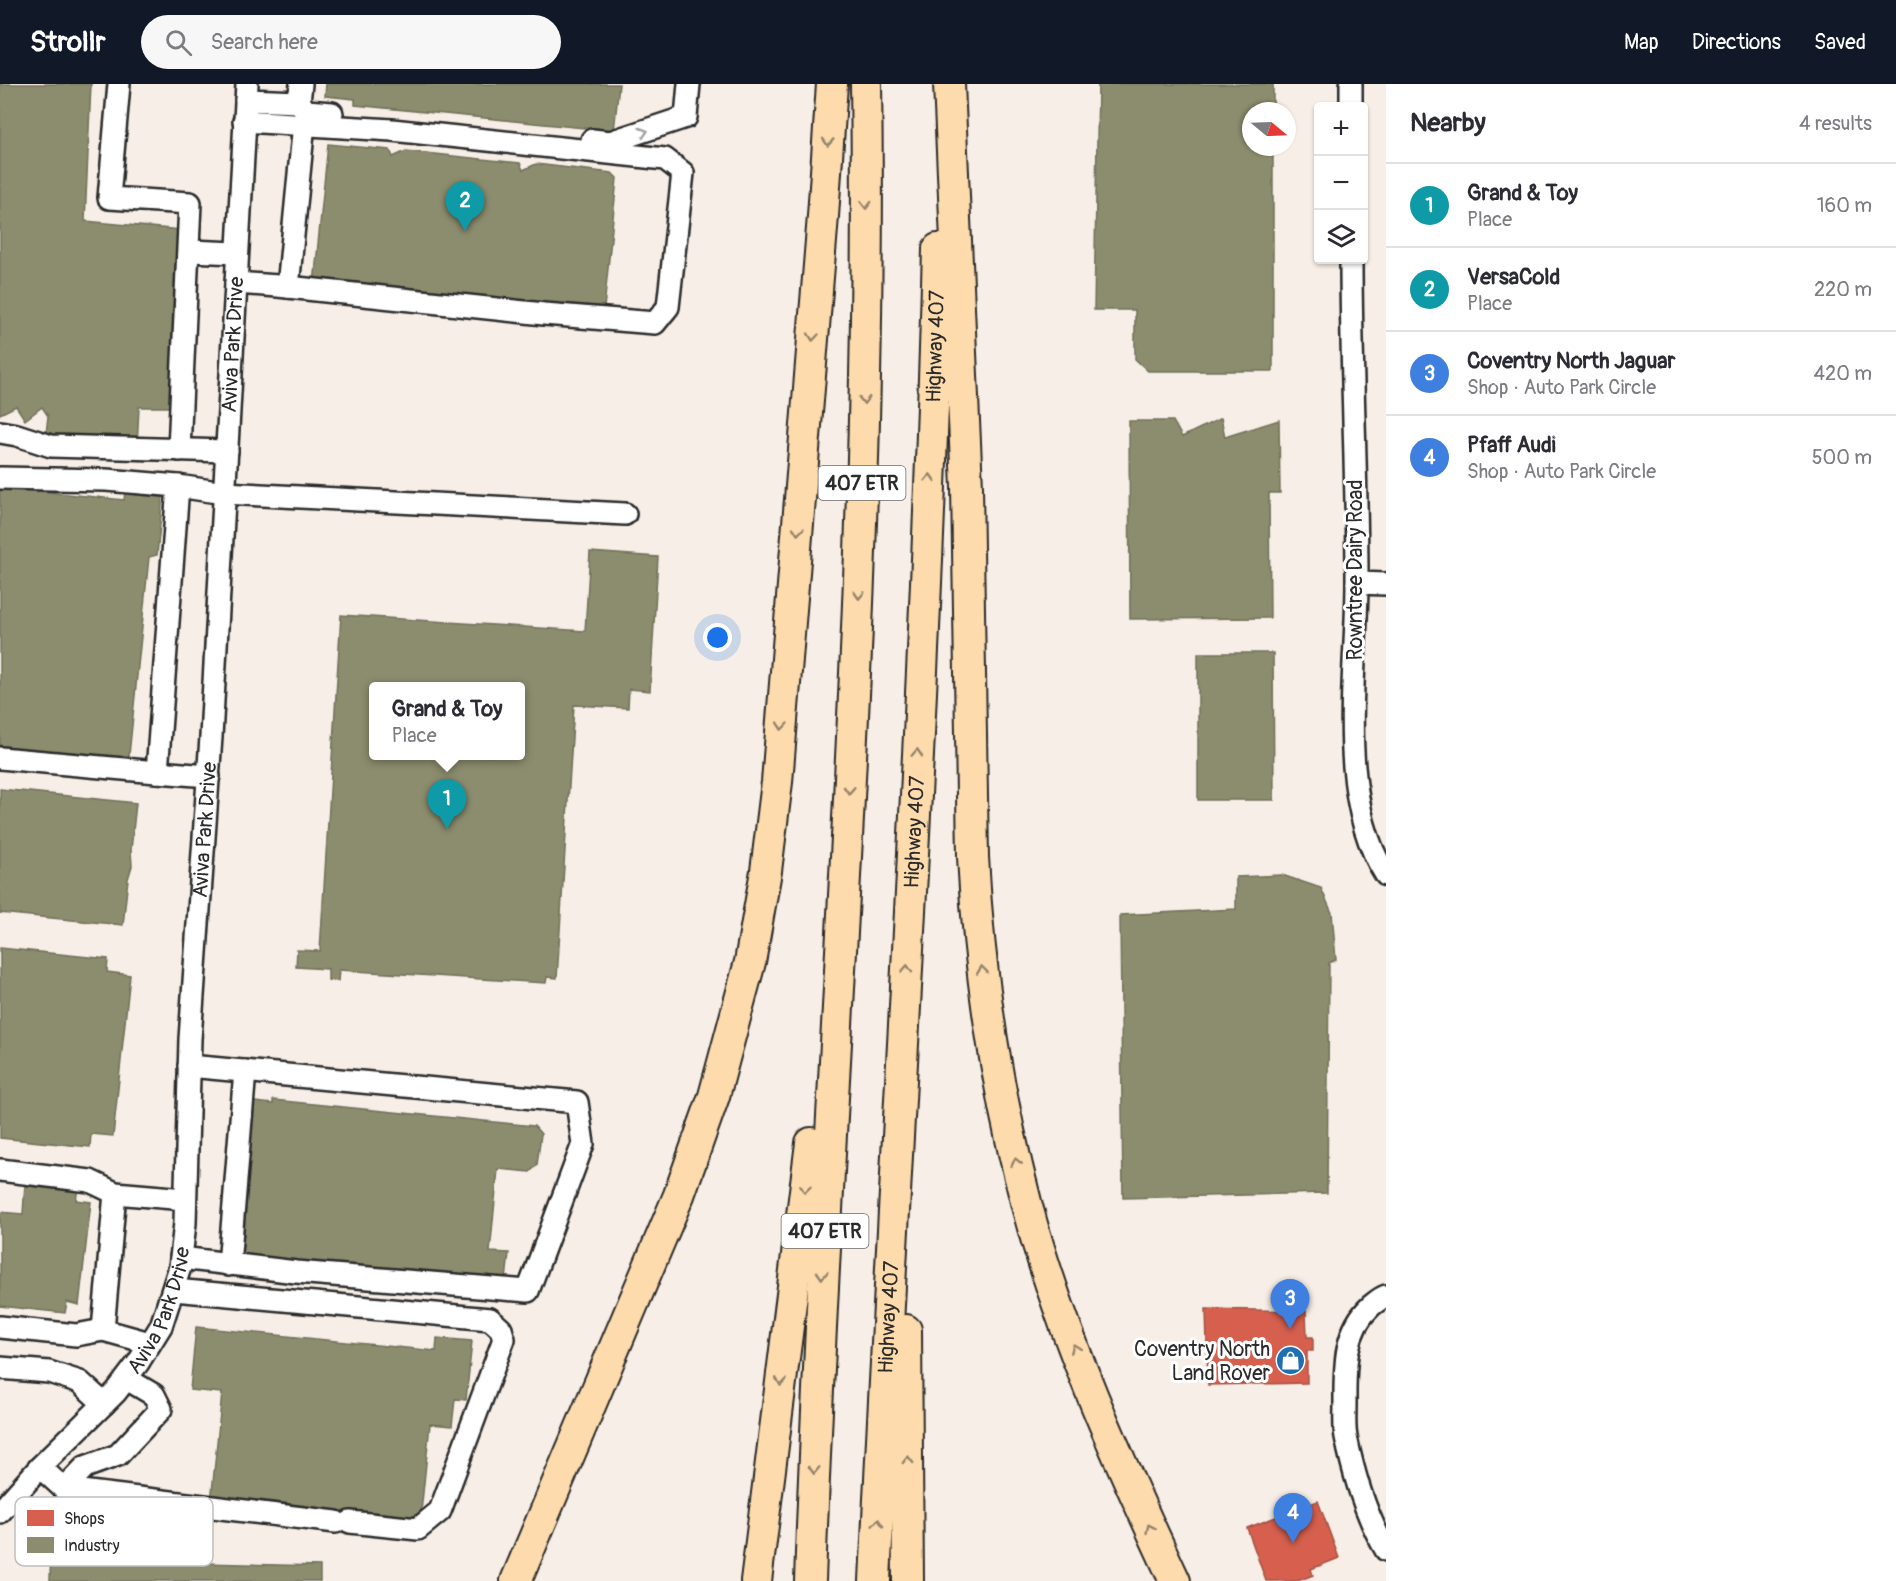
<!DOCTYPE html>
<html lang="en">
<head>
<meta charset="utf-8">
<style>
	:root { --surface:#fff; --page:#f7f7f7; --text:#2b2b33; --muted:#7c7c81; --line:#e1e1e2; --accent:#111827 }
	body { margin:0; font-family:Pangolin,sans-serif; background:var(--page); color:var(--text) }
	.controls { position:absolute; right:18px; top:18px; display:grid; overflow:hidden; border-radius:6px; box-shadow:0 2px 4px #0004 }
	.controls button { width:54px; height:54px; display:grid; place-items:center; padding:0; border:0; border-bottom:2px solid var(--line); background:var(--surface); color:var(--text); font:30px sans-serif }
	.compass { position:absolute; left:1242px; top:18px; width:54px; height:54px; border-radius:50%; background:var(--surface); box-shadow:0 2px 4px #0004; rotate:109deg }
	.you { position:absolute; left:718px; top:554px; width:21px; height:21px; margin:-15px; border:4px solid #fff; border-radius:50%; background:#1a73e8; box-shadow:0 0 0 9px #1a73e833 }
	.badge { display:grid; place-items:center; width:39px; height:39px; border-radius:50%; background:var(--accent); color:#fff; font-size:20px; font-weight:700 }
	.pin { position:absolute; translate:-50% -50px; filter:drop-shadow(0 2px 3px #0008) }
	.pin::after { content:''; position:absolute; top:32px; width:21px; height:18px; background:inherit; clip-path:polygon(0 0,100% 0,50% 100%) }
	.popup { position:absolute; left:369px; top:598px; width:156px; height:78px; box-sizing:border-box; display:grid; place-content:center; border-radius:6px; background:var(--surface); filter:drop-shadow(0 2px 4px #0005); font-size:20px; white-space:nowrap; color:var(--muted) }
	.popup b { font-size:22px; color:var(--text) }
	.popup::after { content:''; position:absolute; left:50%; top:100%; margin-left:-12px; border:12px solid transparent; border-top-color:var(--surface) }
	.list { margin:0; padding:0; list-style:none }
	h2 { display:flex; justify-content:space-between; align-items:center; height:78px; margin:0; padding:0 24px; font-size:26px }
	h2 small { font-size:20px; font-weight:400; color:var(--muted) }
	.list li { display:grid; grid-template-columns:39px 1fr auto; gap:18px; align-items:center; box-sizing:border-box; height:84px; padding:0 24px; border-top:2px solid var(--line) }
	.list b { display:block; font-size:22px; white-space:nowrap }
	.list p { margin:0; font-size:20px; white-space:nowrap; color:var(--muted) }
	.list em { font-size:20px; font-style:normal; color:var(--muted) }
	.icon { flex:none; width:33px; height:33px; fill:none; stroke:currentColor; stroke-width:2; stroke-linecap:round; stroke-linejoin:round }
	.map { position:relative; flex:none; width:1386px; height:1497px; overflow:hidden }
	header { display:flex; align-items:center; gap:36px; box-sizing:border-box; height:84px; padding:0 30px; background:var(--accent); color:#fff }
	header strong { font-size:28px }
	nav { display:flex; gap:33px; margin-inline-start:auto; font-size:21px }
	.search { width:420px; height:54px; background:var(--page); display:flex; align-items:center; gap:15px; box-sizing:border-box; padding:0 21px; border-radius:33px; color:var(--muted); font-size:22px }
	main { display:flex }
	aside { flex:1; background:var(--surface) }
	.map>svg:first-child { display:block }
	.shops { fill:#d6604d; stroke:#a35043; stroke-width:1.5 }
	.industry { fill:#8c8c6e; stroke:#6f6f5a; stroke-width:1.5; fill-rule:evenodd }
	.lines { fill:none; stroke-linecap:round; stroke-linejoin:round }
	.minor-casing { stroke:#2b2b2b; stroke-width:26 }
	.highway-casing { stroke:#2b2b2b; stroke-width:34 }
	.minor { stroke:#fff; stroke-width:21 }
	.highway { stroke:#fedbac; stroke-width:30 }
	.oneway { stroke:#a0a0a0 }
	.oneway2 { stroke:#94836c }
	.labels { text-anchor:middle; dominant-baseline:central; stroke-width:6; stroke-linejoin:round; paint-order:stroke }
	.shield { fill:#fff; stroke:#6b6b6b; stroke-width:1.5 }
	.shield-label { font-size:20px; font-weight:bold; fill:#2b2b2b }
	.street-label { font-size:21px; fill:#2b2b2b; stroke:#fff }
	.poi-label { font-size:21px; fill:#2b2b2b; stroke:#fff; text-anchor:end }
	.key { fill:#fff; stroke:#bfbfbf; stroke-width:1.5 }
	.key-label { font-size:16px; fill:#2b2b2b }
</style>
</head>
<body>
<header>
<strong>Strollr</strong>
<div class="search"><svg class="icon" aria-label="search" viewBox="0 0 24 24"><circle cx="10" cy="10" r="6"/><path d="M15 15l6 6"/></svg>Search here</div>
<nav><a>Map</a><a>Directions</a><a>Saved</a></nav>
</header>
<main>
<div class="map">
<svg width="1386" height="1497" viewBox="0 0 1386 1497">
	<rect width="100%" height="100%" fill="#f7efe7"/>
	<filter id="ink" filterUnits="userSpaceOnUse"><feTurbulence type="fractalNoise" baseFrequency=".0167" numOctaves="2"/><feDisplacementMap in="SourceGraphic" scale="12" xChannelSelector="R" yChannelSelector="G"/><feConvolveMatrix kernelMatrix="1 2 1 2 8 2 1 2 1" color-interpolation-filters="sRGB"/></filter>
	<g filter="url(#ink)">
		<!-- shops -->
		<g class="shops">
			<polygon points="1206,1225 1306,1227 1307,1253 1313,1253 1313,1267 1307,1267 1307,1299 1208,1301"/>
			<polygon points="1318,1417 1339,1474 1311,1485 1313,1491 1298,1497 1266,1497 1247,1444"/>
		</g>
		<!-- industry -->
		<g class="industry">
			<polygon points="0,0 91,0 85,137 181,146 173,323 139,323 137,363 45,359 48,332 42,323 25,336 16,322 0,330"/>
			<polygon points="326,0 619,0 614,47 355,21 355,15 325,12"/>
			<polygon points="1098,0 1273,0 1273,27 1251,27 1251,63 1273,63 1273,287 1148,287 1135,275 1135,226 1094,226"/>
			<polygon points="328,60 390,66 393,73 406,67 520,79 523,86 536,80 612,89 617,94 604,224 598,229 314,200"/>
			<polygon points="1221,334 1225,353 1279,336 1280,409 1269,409 1270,534 1130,535 1129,337 1173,337 1182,353"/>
			<polygon points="0,403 124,416 125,408 163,411 157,471 149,473 128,681 0,668"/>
			<path d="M590 468 658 473 650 607 629 605 628 624 574 621 557 894 547 893 546 899 339 886 338 897 328 896V885L296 883 297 866 320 867 341 531 585 547ZM374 602H520V672H374Z"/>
			<polygon points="1198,569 1273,569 1274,716 1198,716"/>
			<polygon points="0,705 136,719 131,766 132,782 128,795 123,841 0,829"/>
			<polygon points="1282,791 1321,804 1332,829 1336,876 1329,879 1327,1109 1123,1114 1120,831 1236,825 1236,793"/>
			<polygon points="0,864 108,875 107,888 130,891 113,1052 91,1050 90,1063 0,1054"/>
			<polygon points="273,1016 534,1042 541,1050 537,1081 530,1088 498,1085 490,1168 509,1169 506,1196 258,1178 238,1170 252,1022 255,1018 273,1020"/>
			<polygon points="25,1100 78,1105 76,1116 91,1118 79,1221 67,1218 65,1229 0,1222 0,1128 23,1130"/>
			<polygon points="196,1243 436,1267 437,1254 472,1257 466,1316 455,1315 452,1342 430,1340 420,1438 211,1418 222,1309 190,1306"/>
			<polygon points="51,1455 84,1455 83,1476 320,1482 320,1497 50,1497"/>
		</g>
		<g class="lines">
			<defs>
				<g id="minor">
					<polyline points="119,0 109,114 190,119 179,366"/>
					<polyline points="301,0 299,18 306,27 332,29"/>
					<polyline points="246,16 299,18"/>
					<polyline points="1351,22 1351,0"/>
					<polyline points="592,56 610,58 686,33 689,0"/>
					<polyline points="190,167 237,169"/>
					<path d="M1351 176C1351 283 1357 390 1357 498 1357 588 1335 712 1386 791"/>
					<polyline points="236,199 278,202 544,230 655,239 668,223 683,89 665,75 392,46 244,37"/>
					<polyline points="288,203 304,39"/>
					<polyline points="0,348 17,351 51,362 227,367"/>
					<polyline points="0,394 106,396 178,402"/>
					<polyline points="1357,499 1386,500"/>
					<polyline points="0,674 157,688"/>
					<polyline points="209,692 157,688 178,402 224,409 625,430"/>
					<polyline points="0,1086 90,1097 115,1109 185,1115"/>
					<polyline points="115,1109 103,1246 150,1259"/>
					<polyline points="181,1174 296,1188 528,1207 583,1060 577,1018 189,982"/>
					<polyline points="229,1181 245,987"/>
					<polyline points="174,1206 490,1235 501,1245 504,1255 440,1427 418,1445 350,1438"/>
					<path d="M1386 1212C1380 1214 1376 1218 1371 1222 1343 1247 1345 1287 1345 1321 1345 1332 1344 1343 1346 1353 1354 1392 1366 1432 1386 1466"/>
					<polyline points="0,1243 76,1251 103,1246"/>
					<polyline points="0,1284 49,1288 80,1298 104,1320"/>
					<polyline points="40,1383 64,1405 336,1438"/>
					<polyline points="64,1405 85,1383 118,1371 161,1325 154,1311 127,1295"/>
					<path id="s1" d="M0 1428 40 1383 116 1308 138 1279 161 1242 180 1183 185 1139 190 955 211 653 247 0"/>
				</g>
				<g id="highway">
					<path d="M949 0 967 403 973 773C979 891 997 1008 1027 1122 1061 1250 1119 1377 1175 1497"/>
					<polyline points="906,1246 908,1497"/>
					<polyline points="516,1497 679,1111 714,1012 750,878 766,787 777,698 823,132 832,0"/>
					<polyline points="756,1497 811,1059"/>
					<path d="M810 1497C827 998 874 500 866 0"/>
					<path id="s2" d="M875 1497C896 1053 926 609 938 165"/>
				</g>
			</defs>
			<!-- minor casing -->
			<use href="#minor" class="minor-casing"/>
			<!-- highway casing -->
			<use href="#highway" class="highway-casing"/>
			<!-- minor -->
			<use href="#minor" class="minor"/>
			<!-- highway -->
			<use href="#highway" class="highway"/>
		</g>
		<!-- one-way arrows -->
		<defs><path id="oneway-chevron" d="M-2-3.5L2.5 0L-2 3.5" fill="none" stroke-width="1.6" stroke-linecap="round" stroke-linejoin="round" transform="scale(1.5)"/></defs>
		<use class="oneway" href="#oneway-chevron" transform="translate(644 48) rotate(-18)"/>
		<g class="oneway2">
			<use href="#oneway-chevron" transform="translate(828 58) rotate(94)"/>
			<use href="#oneway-chevron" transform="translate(866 121) rotate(90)"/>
			<use href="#oneway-chevron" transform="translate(813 253) rotate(95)"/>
			<use href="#oneway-chevron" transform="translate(864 316) rotate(91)"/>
			<use href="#oneway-chevron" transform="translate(930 394) rotate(-87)"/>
			<use href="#oneway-chevron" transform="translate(798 447) rotate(95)"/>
			<use href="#oneway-chevron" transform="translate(859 511) rotate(92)"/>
			<use href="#oneway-chevron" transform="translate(782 642) rotate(95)"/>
			<use href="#oneway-chevron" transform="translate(917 669) rotate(-87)"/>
			<use href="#oneway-chevron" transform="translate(849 706) rotate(93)"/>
			<use href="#oneway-chevron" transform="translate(907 885) rotate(-87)"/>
			<use href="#oneway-chevron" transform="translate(982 886) rotate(-97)"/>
			<use href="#oneway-chevron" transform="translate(1016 1078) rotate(-103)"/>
			<use href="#oneway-chevron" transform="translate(805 1105) rotate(97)"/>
			<use href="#oneway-chevron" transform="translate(822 1191) rotate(93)"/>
			<use href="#oneway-chevron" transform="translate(1075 1264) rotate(-111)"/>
			<use href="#oneway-chevron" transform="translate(781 1298) rotate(97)"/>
			<use href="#oneway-chevron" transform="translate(908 1376) rotate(-90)"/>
			<use href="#oneway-chevron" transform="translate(814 1386) rotate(92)"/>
			<use href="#oneway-chevron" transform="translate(878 1439) rotate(-87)"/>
			<use href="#oneway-chevron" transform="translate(1150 1444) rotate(-115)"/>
		</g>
	</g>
	<!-- icons -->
	<defs>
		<symbol id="shop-disc" viewBox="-11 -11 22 22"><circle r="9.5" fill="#1f6fb2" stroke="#fff"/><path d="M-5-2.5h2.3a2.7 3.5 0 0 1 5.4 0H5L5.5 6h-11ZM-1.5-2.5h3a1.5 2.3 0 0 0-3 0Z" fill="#fff"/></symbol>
	</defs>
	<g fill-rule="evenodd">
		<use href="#shop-disc" x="1274" y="1260" width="33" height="33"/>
	</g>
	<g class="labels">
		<!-- shield labels -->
		<g class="shield">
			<rect x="818.5" y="382" width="87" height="34" rx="4.5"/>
			<rect x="781.5" y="1130" width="87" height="34" rx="4.5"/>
		</g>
		<g class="shield-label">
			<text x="862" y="399">407 ETR</text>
			<text x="825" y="1147">407 ETR</text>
		</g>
		<!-- street labels -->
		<g class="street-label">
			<text stroke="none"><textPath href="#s1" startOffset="1233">Aviva Park Drive</textPath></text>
			<text stroke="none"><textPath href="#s2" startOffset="1236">Highway 407</textPath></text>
			<text transform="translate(1355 486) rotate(-90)">Rowntree Dairy Road</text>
			<text stroke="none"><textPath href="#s1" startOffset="747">Aviva Park Drive</textPath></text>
			<text stroke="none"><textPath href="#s2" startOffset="750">Highway 407</textPath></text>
			<text stroke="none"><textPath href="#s1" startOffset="261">Aviva Park Drive</textPath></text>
			<text stroke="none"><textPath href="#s2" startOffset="264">Highway 407</textPath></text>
		</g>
		<!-- poi labels -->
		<g class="poi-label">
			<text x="1270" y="1265">Coventry North<tspan x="1270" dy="24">Land Rover</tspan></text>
		</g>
	</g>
	<!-- legend -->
	<rect x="15" y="1413" width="198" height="69" rx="9" class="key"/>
	<rect x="27" y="1426" width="27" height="16" fill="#d6604d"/>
	<rect x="27" y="1453" width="27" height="16" fill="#8c8c6e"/>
	<g class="key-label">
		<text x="64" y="1440">Shops</text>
		<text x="64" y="1467">Industry</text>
	</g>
</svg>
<div class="controls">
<button>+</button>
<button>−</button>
<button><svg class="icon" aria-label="layers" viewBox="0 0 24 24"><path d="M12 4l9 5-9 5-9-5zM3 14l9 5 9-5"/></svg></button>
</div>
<svg class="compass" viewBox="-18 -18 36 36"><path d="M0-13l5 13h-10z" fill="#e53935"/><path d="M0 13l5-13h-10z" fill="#7c7c81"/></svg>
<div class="you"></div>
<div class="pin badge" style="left:447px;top:745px;background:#0f9aa8">1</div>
<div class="popup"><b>Grand &amp; Toy</b>Place</div>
<div class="pin badge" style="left:465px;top:147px;background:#0f9aa8">2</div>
<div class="pin badge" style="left:1290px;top:1245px;background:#3f7fe0">3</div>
<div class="pin badge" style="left:1293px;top:1459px;background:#3f7fe0">4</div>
</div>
<aside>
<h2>Nearby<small>4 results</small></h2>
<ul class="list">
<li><span class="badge" style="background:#0f9aa8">1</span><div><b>Grand &amp; Toy</b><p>Place</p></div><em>160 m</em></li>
<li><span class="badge" style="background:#0f9aa8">2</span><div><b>VersaCold</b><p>Place</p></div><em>220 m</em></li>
<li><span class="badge" style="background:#3f7fe0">3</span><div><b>Coventry North Jaguar</b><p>Shop · Auto Park Circle</p></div><em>420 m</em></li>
<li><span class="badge" style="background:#3f7fe0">4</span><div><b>Pfaff Audi</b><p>Shop · Auto Park Circle</p></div><em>500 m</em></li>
</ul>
</aside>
</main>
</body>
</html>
